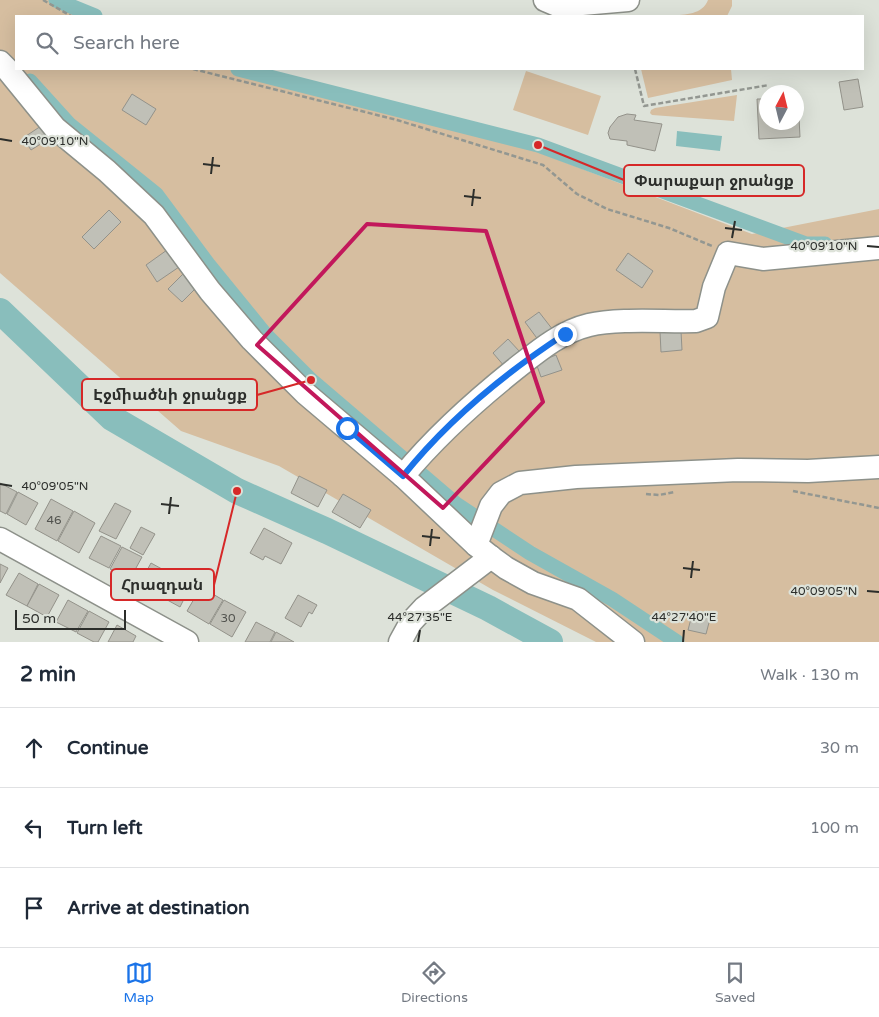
<!DOCTYPE html>
<html lang="en">
<head>
<meta charset="utf-8">
<style>
	:root { --surface:#fff; --page:#f2f2f3; --text:#1f2937; --muted:#747a83; --line:#e0e1e3; --accent:#1a73e8 }
	body { margin:0; font-family:"Varela Round","Noto Sans Armenian",sans-serif; background:var(--page); color:var(--text) }
	.compass { position:absolute; left:759px; top:85px; width:45px; height:45px; border-radius:50%; background:var(--surface); box-shadow:0 5px 20px #0002; rotate:7deg }
	.scale { position:absolute; left:15px; bottom:12px; width:111px; box-sizing:border-box; padding-left:5px; border:2px solid #2c2e2b; border-top:0; font-size:14px; line-height:18px; white-space:nowrap; color:#2c2e2b; -webkit-text-stroke:4px #dde2d9; paint-order:stroke }
	.stop { position:absolute; width:15px; height:15px; margin:-11px; border:4px solid #1a73e8; border-radius:50%; background:#fff }
	.stop.end { background:#1a73e8; border-color:#fff; box-shadow:0 1px 5px #0008 }
	.list { margin:0; padding:0; list-style:none }
	h2 { display:flex; justify-content:space-between; align-items:center; height:65px; margin:0; padding:0 20px; font-size:21px }
	h2 small { font-size:16px; font-weight:400; color:var(--muted) }
	.list li { display:grid; grid-template-columns:32px 1fr auto; gap:15px; align-items:center; box-sizing:border-box; height:80px; padding:0 20px; border-top:1px solid var(--line) }
	.list b { display:block; font-size:19px; white-space:nowrap }
	.list em { font-size:16px; font-style:normal; color:var(--muted) }
	.icon { flex:none; width:28px; height:28px; fill:none; stroke:currentColor; stroke-width:2; stroke-linecap:round; stroke-linejoin:round }
	.map { position:relative; flex:none; width:879px; height:642px; overflow:hidden }
	.search { position:absolute; background:var(--surface); box-shadow:0 5px 20px #0002; left:15px; right:15px; top:15px; height:55px; display:flex; align-items:center; gap:12px; box-sizing:border-box; padding:0 18px; border-radius:0px; color:var(--muted); font-size:19px }
	.sheet { height:305px; background:var(--surface) }
	nav { display:flex; justify-content:space-around; align-items:center; box-sizing:border-box; height:70px; border-top:1px solid var(--line); background:var(--surface); font-size:14px; color:var(--muted) }
	nav a { display:grid; justify-items:center; gap:2px }
	nav .on { color:var(--accent) }
	.map>svg:first-child { display:block }
	.green { fill:#d6bea0 }
	.water { fill:#89bebc }
	.lines { fill:none; stroke-linecap:round; stroke-linejoin:round }
	.canal { stroke:#89bebc; stroke-width:15 }
	.river { stroke:#89bebc; stroke-width:26 }
	.building { fill:#c0c0b7; stroke:#93928a }
	.minor-casing { stroke:#8d918a; stroke-width:25 }
	.path { stroke:#939791; stroke-width:2.5; stroke-dasharray:5 2.5; stroke-linecap:butt }
	.minor { stroke:#fff; stroke-width:22 }
	.route { stroke:#1a73e8; stroke-width:6 }
	.marked { fill:none; stroke:#c2185b; stroke-width:4; stroke-linejoin:round }
	.ticks { fill:none; stroke:#2c2e2b; stroke-width:2 }
	.labels { text-anchor:middle; dominant-baseline:central; stroke-width:4.5; stroke-linejoin:round; paint-order:stroke }
	.number-label { font-size:12px; fill:#51524e }
	.ticks-label { font-size:12px; text-anchor:middle; fill:#2c2e2b; stroke:#dde2d9; stroke-width:4.5; stroke-linejoin:round; paint-order:stroke }
	.leader { fill:none; stroke:#d62828; stroke-width:2 }
	.callout-dot { fill:#d62828; stroke:#dde2d9; stroke-width:2 }
	.callout { fill:#dde2d9; stroke:#d62828; stroke-width:2 }
	.callout-label { font-size:16px; text-anchor:middle; font-weight:bold; fill:#2c2e2b }
</style>
</head>
<body>
<div class="map">
<svg width="879" height="642" viewBox="0 0 879 642">
	<rect width="100%" height="100%" fill="#dde2d9"/>
	<!-- green -->
	<g class="green">
		<polygon points="0,0 68,0 100,16 16,16 16,69 257,69 530,149 752,234 879,209 879,642 596,642 493,590 279,466 181,431 0,273"/>
		<path d="M708 0H732V6L727 16H671C686 14 702 15 708 0Z"/>
		<polygon points="641,69 731,69 732,80 648,98"/>
		<polygon points="526,71 601,96 588,135 513,110"/>
		<polygon points="737,95 734,121 652,115 650,113 651,110 655,108"/>
	</g>
	<!-- water -->
	<polygon class="water" points="677,131 722,136 720,151 676,146"/>
	<g class="lines">
		<!-- canal -->
		<g class="canal">
			<polyline points="56,0 95,16"/>
			<polyline points="238,69 538,145 806,244 825,244"/>
			<polyline points="30,81 69,124 156,194 208,264 265,334 311,380 456,504 530,553 612,599 677,642"/>
		</g>
		<!-- river -->
		<polyline class="river" points="0,311 112,418 237,491 327,531 488,608 550,642"/>
	</g>
	<!-- building -->
	<g class="building">
		<polygon points="858,79 863,107 844,110 839,82"/>
		<polygon points="132,94 156,109 146,125 122,110"/>
		<polygon points="796,98 798,98 800,137 759,139 757,99 766,99 766,122 796,122"/>
		<polygon points="627,114 636,115 634,120 662,124 655,151 627,145 627,141 610,139 608,133 610,127 618,117"/>
		<polygon points="44,124 52,137 31,150 23,138"/>
		<polygon points="109,210 121,222 94,249 82,237"/>
		<polygon points="167,250 179,267 157,282 146,265"/>
		<polygon points="628,253 653,271 642,288 616,270"/>
		<polygon points="187,270 200,284 182,302 168,289"/>
		<polygon points="539,312 553,330 539,341 525,322"/>
		<polygon points="681,331 682,350 661,352 660,332"/>
		<polygon points="508,339 520,352 505,367 493,353"/>
		<polygon points="556,355 562,370 541,377 536,363"/>
		<polygon points="299,476 327,490 318,507 291,493"/>
		<polygon points="0,483 17,492 6,514 0,511"/>
		<polygon points="18,492 38,503 26,525 7,514"/>
		<polygon points="343,494 371,510 360,528 332,512"/>
		<polygon points="51,499 73,511 57,541 35,529"/>
		<polygon points="115,503 131,511 116,539 99,531"/>
		<polygon points="74,511 95,523 79,553 58,541"/>
		<polygon points="141,527 155,534 143,555 130,548"/>
		<polygon points="264,528 292,543 281,564 265,556 263,560 250,553"/>
		<polygon points="101,536 121,546 109,568 89,558"/>
		<polygon points="122,547 142,557 130,579 110,569"/>
		<polygon points="151,563 171,574 159,596 139,585"/>
		<polygon points="0,564 8,568 0,583"/>
		<polygon points="19,573 38,584 27,606 6,595"/>
		<polygon points="172,574 191,585 180,607 160,596"/>
		<polygon points="39,584 59,595 47,617 27,606"/>
		<polygon points="201,587 223,600 209,624 187,611"/>
		<polygon points="298,595 317,605 312,614 309,612 301,627 285,618"/>
		<polygon points="68,600 88,611 76,632 56,622"/>
		<polygon points="224,600 246,612 232,637 210,624"/>
		<polygon points="89,611 109,622 98,642 94,642 77,633"/>
		<polygon points="693,611 711,615 706,634 688,630"/>
		<polygon points="256,622 275,632 270,642 245,642"/>
		<polygon points="117,625 136,636 133,642 108,642"/>
		<polygon points="276,632 294,642 271,642"/>
	</g>
	<g class="lines">
		<defs>
			<g id="minor">
				<polyline points="545,0 559,6 628,0"/>
				<polyline points="0,62 6,68 55,128 107,171 154,215 210,291 252,340 305,393 403,476 476,545 491,557 506,568 533,583 578,599 633,642"/>
				<path d="M403 476C436 436 474 402 514 370 537 352 560 332 589 325 619 318 665 322 696 321L707 317 714 287 728 253 763 259 879 248"/>
				<polyline points="0,539 187,642"/>
				<polyline points="476,545 491,506 501,493 520,483 576,477 738,470 808,471 879,467"/>
				<polyline points="400,642 411,622 424,608 491,557"/>
			</g>
		</defs>
		<!-- minor casing -->
		<use href="#minor" class="minor-casing"/>
		<!-- path -->
		<g class="path">
			<polyline points="43,0 71,16"/>
			<polyline points="193,69 397,120 543,165 577,194 607,209 669,228 712,246"/>
			<polyline points="635,69 644,106 769,85"/>
			<polyline points="793,491 879,508"/>
			<polyline points="646,494 659,495 675,492"/>
		</g>
		<!-- minor -->
		<use href="#minor" class="minor"/>
	</g>
	<g class="lines">
		<!-- route -->
		<path class="route" d="M347 428 403 476C448 420 505 373 565 334"/>
	</g>
	<!-- marked area -->
	<path class="marked" d="M367 224 486 231 543 402 443 508 257 345Z"/>
	<!-- ticks -->
	<path class="ticks" d="M0 139 12 141M203 164 220 166M211 174 213 157M464 196 481 198M472 206 474 189M725 228 742 230M732 238 735 221M867 246 879 247M0 484 12 486M161 504 179 506M169 514 171 497M422 536 440 538M430 546 432 529M683 568 700 570M691 578 693 561M867 591 879 592M418 642 420 630M683 642 684 630"/>
	<g class="labels">
		<!-- number labels -->
		<g class="number-label">
			<text x="54" y="520">46</text>
			<text x="228" y="618">30</text>
		</g>
	</g>
	<g class="ticks-label">
		<text x="55" y="145">40°09'10"N</text>
		<text x="824" y="250">40°09'10"N</text>
		<text x="55" y="490">40°09'05"N</text>
		<text x="824" y="595">40°09'05"N</text>
		<text x="420" y="621">44°27'35"E</text>
		<text x="684" y="621">44°27'40"E</text>
	</g>
	<!-- callouts -->
	<path class="leader" d="M538 145L624 180M311 380L257 395M237 491L214 585"/>
	<g class="callout-dot">
		<circle cx="538" cy="145" r="5"/>
		<circle cx="311" cy="380" r="5"/>
		<circle cx="237" cy="491" r="5"/>
	</g>
	<g class="callout">
		<rect x="624" y="165" width="180" height="31" rx="5"/>
		<rect x="82" y="379" width="175" height="31" rx="5"/>
		<rect x="111" y="569" width="103" height="31" rx="5"/>
	</g>
	<g class="callout-label">
		<text x="714" y="186">Փարաքար ջրանցք</text>
		<text x="170" y="400">Էջմիածնի ջրանցք</text>
		<text x="162" y="590">Հրազդան</text>
	</g>
</svg>
<svg class="compass" viewBox="-18 -18 36 36"><path d="M0-13l5 13h-10z" fill="#e53935"/><path d="M0 13l5-13h-10z" fill="#747a83"/></svg>
<div class="scale">50 m</div>
<div class="stop" style="left:347px;top:428px"></div>
<div class="stop end" style="left:565px;top:334px"></div>
<div class="search"><svg class="icon" aria-label="search" viewBox="0 0 24 24"><circle cx="10" cy="10" r="6"/><path d="M15 15l6 6"/></svg>Search here</div>
</div>
<section class="sheet">
<h2>2 min<small>Walk · 130 m</small></h2>
<ul class="list">
<li><svg class="icon" aria-label="ahead" viewBox="0 0 24 24"><path d="M12 20V5M6 11l6-6 6 6"/></svg><div><b>Continue</b></div><em>30 m</em></li>
<li><svg class="icon" aria-label="left" viewBox="0 0 24 24"><path d="M17 20v-9H6M10 6l-5 5 5 5"/></svg><div><b>Turn left</b></div><em>100 m</em></li>
<li><svg class="icon" aria-label="arrive" viewBox="0 0 24 24"><path d="M6 21V4h12l-3 4 3 4H6"/></svg><div><b>Arrive at destination</b></div></li>
</ul>
</section>
<nav>
<a class="on"><svg class="icon" aria-label="map" viewBox="0 0 24 24"><path d="M3 6l6-2 6 2 6-2v14l-6 2-6-2-6 2zM9 4v14M15 6v14"/></svg>Map</a>
<a><svg class="icon" aria-label="directions" viewBox="0 0 24 24"><path d="M12 3l9 9-9 9-9-9zM9 14v-3h6M13 9l2 2-2 2"/></svg>Directions</a>
<a><svg class="icon" aria-label="saved" viewBox="0 0 24 24"><path d="M7 4h10v16l-5-4-5 4z"/></svg>Saved</a>
</nav>
</body>
</html>
